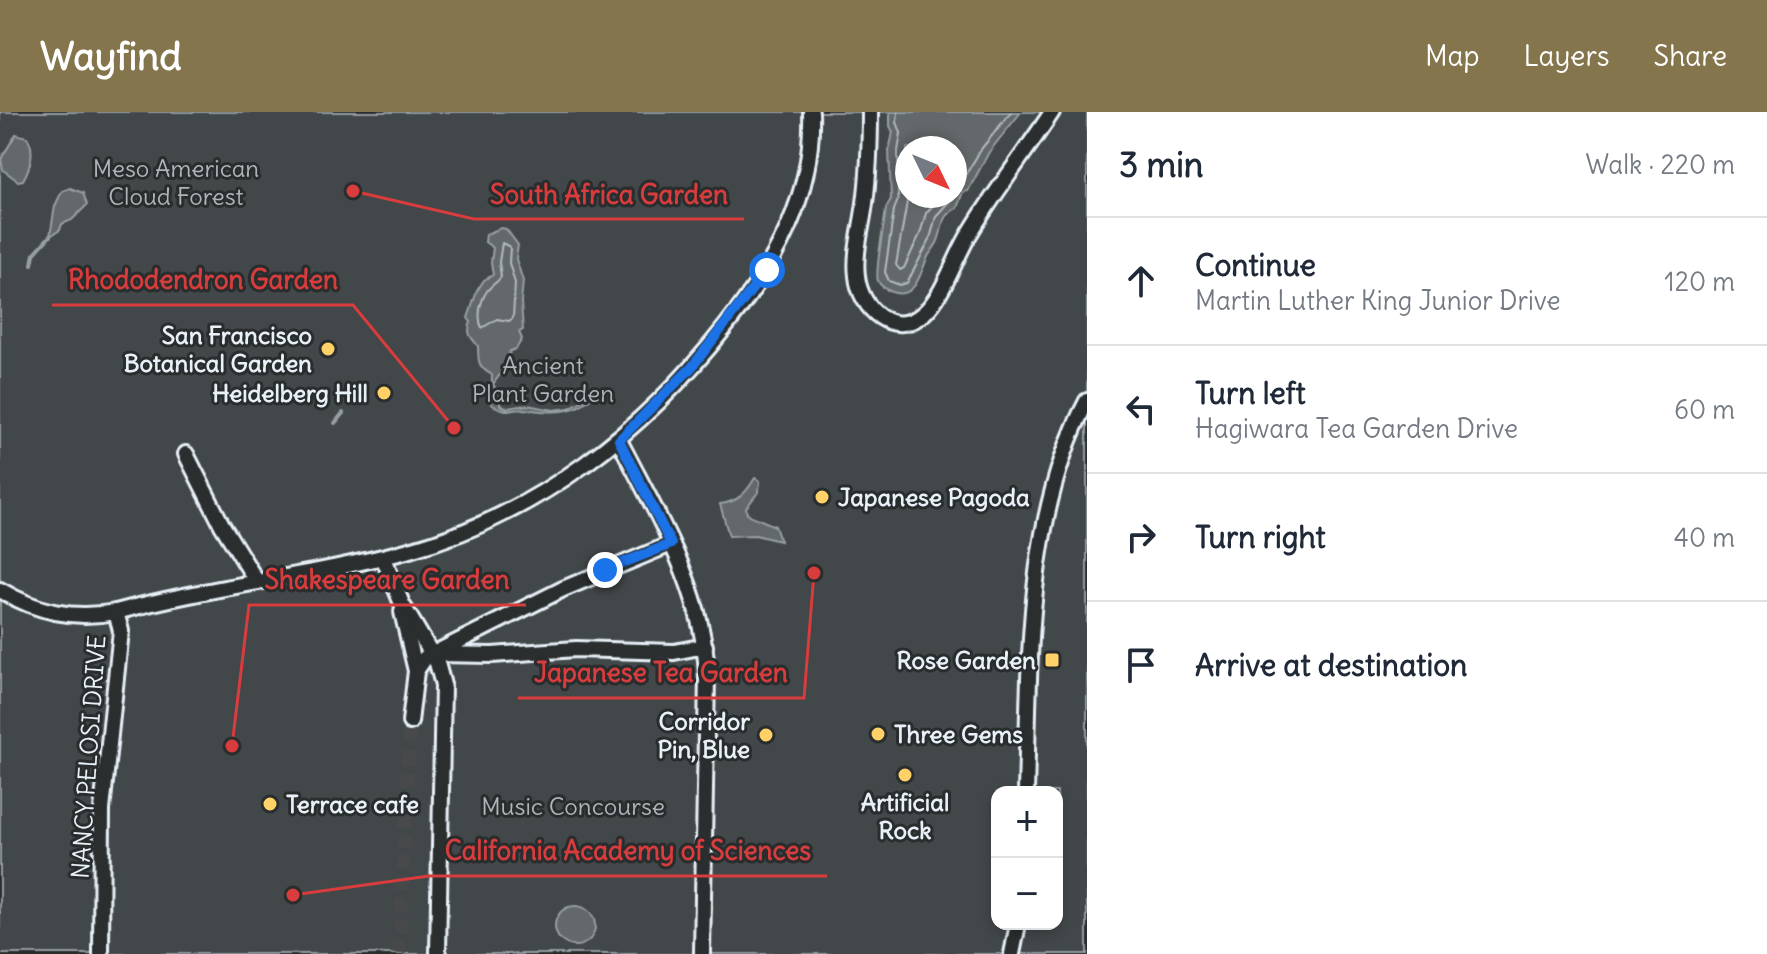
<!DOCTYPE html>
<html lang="en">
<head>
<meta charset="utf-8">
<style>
	:root { --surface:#fff; --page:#f2f2f3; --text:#1f2937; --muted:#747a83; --line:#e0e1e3; --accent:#84754c }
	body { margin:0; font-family:Delius,sans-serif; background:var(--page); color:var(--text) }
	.controls { position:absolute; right:24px; bottom:24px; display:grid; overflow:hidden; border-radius:16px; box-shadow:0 4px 12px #0003 }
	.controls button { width:72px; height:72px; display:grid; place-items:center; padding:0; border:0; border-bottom:2px solid var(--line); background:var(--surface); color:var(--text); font:40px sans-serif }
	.compass { position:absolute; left:895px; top:24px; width:72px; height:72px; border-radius:50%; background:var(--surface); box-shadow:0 4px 12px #0003; rotate:133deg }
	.stop { position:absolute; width:24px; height:24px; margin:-18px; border:6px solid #1a73e8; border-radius:50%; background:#fff }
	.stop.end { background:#1a73e8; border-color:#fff; box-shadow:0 2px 8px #0008 }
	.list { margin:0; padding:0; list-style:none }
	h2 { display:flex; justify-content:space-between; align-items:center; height:104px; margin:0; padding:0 32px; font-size:34px }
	h2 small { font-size:26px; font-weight:400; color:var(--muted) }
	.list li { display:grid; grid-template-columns:52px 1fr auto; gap:24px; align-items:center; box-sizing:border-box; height:128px; padding:0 32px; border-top:2px solid var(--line) }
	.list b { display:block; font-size:30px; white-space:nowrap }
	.list p { margin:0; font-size:26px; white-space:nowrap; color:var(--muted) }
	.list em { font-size:26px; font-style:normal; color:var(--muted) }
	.icon { flex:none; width:44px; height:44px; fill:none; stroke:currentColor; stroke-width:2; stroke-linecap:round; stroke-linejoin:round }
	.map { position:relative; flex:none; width:1087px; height:842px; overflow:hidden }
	header { display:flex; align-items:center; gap:48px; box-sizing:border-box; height:112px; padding:0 40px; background:var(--accent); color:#fff }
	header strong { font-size:38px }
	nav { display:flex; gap:44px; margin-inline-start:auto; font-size:28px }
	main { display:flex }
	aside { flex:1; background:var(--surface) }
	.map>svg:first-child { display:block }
	.green { fill:#424648; stroke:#959ca0; stroke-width:2; fill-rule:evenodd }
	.water { fill:#63686b; stroke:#989fa3; stroke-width:2; fill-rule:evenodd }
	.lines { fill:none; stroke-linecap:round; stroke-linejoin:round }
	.shore { stroke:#b3bac0; stroke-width:2 }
	.stream { stroke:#989fa3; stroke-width:4 }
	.minor-tunnel { stroke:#464a4c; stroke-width:14; stroke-dasharray:14 7; stroke-linecap:butt }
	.minor-casing { stroke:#e8f1f8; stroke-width:20 }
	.minor { stroke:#2a2d2e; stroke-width:14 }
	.route { stroke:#1a73e8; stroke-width:10 }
	.poi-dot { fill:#ffd166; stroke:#2a2d2e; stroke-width:3 }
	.labels { text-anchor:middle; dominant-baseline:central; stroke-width:6; stroke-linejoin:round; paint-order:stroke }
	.park-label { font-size:24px; fill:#aeb5ba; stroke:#2a2d2e }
	.poi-label { font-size:24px; font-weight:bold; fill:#e8f1f8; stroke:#2a2d2e; text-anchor:end }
	.street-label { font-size:24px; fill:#e8f1f8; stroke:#2a2d2e }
	.leader { fill:none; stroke:#d83c3d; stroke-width:3 }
	.callout-dot { fill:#d83c3d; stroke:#2a2d2e; stroke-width:3 }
	.callout-label { font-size:26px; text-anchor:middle; font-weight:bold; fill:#d83c3d; stroke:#2a2d2e; stroke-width:6; stroke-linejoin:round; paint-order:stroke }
</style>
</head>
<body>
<header>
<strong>Wayfind</strong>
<nav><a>Map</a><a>Layers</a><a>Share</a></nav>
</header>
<main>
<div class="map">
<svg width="1087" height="842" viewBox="0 0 1087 842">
	<rect width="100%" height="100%" fill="#2a2d2e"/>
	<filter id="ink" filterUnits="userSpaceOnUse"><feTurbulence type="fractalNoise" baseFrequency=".0125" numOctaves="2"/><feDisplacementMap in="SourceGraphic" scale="16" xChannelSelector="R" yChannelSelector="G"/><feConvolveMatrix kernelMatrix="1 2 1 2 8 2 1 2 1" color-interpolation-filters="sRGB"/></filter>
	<g filter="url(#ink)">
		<!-- green -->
		<path class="green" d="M0 0H1087V842H0ZM907 36H955V84H907ZM997 680H1057V812H997Z"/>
		<!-- water -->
		<g class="water">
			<path d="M890 0H1021L989 40 968 79 963 80 957 96C939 104 944 117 937 131 934 137 929 141 927 147 920 162 915 188 892 180 887 178 881 175 878 169 874 159 885 111 886 96L891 87 889 39 893 20 890 14ZM907 36H955V84H907Z"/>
			<path d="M16 22 27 25C36 38 30 56 23 68L18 69 3 58 1 47Z"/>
			<polygon points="70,76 83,81 87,93 72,108 62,112 60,118 50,124 55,94 62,79"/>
			<path d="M501 116 506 117 518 133 516 147 523 169 521 190 523 218 519 220 522 227 516 237 510 239 505 256 493 272 500 284V293L507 296 527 293 554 298 569 296 594 282C577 302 556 301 532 298 514 295 509 303 491 292L492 263C478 255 478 250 478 234 471 225 466 222 471 210L468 206 477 179 484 168 493 163 491 151 493 136 485 130 486 122Z"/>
			<path d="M755 366 760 369 759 379 746 396 747 402 775 414 780 429 755 423 729 424 720 392C738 390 746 381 755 366Z"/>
			<circle cx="575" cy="814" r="20"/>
		</g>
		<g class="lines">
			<!-- shore -->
			<g class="shore">
				<polyline points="898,0 897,10 901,21 898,39 898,88 894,98 885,160 889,169 900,173 907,171 930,127 936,104 954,84"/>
				<polyline points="955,80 982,36 1011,0"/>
				<polyline points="908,84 896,153 900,158 904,156 920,122 926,101 941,84"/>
				<path d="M502 131 510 135 509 151 515 171 513 206 509 209 497 207 482 216C477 206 480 189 487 179 491 173 497 171 501 165L499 150Z"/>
			</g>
			<!-- stream -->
			<g class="stream">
				<polyline points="32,152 34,142 50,124"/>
				<polyline points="335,311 343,301"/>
			</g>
			<!-- minor-tunnel -->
			<polyline class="minor-tunnel" points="399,842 410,610"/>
			<defs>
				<g id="minor">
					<path d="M870 0C870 31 869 61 865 91 862 115 854 141 857 164 860 197 894 228 924 201 944 183 955 145 970 121 995 79 1025 41 1052 0"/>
					<path d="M619 328C657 403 704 477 707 564L702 842"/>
					<polyline points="186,342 222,413 257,470"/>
					<polyline points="383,445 402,492 437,551 443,573 438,842"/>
					<path d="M0 478C37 500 73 508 116 500 211 474 310 465 406 439 536 404 644 319 726 214 776 151 814 83 811 0"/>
					<polyline points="402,500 416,559 410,610"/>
					<polyline points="437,542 492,543 576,537 674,540 705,534"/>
					<polyline points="416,559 425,546 563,477 671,432"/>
					<path d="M1026 680C1030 551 1025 406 1087 289"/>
					<polyline points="101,842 102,698 121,519 116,500"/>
					<polyline points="1012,842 1018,812"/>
				</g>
			</defs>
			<!-- minor casing -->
			<use href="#minor" class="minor-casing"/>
			<!-- minor -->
			<use href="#minor" class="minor"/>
		</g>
	</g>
	<g class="lines" filter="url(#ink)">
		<!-- route -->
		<polyline class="route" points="605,458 671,432 619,328 692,255 767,158"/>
	</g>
	<!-- markers -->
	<g class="poi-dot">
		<circle cx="328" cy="237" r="8"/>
		<circle cx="384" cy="281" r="8"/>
		<circle cx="822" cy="385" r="8"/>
		<rect x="1044" y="540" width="16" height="16" rx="4"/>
		<circle cx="878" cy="622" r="8"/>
		<circle cx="766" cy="623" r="8"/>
		<circle cx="905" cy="663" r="8"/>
		<circle cx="270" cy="692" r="8"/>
	</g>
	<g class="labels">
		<!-- park labels -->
		<g class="park-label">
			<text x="176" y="56">Meso American<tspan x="176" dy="28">Cloud Forest</tspan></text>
			<text x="543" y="253">Ancient<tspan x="543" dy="28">Plant Garden</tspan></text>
			<text x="573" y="694">Music Concourse</text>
		</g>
		<!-- poi labels -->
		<g class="poi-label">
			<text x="312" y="223">San Francisco<tspan x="312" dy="28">Botanical Garden</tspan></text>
			<text x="368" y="281">Heidelberg Hill</text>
			<text x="838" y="385" text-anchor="start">Japanese Pagoda</text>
			<text x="1036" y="548">Rose Garden</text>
			<text x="750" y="609">Corridor<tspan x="750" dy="28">Pin, Blue</tspan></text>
			<text x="894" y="622" text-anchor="start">Three Gems</text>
			<text x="905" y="690" text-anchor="middle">Artificial<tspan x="905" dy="28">Rock</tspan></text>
			<text x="286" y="692" text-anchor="start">Terrace cafe</text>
		</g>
		<!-- street labels -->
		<g class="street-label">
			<text transform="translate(88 645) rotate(-86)">NANCY PELOSI DRIVE</text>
		</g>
	</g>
	<!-- callouts -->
	<path class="leader" d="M353 79L474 107H744M454 316L353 193H52M232 634L249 493H526M814 461L804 586H518M293 783L429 764H827"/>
	<g class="callout-dot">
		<circle cx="353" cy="79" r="8"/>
		<circle cx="454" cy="316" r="8"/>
		<circle cx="232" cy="634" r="8"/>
		<circle cx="814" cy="461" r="8"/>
		<circle cx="293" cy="783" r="8"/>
	</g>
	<g class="callout-label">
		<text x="609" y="92">South Africa Garden</text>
		<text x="203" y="177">Rhododendron Garden</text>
		<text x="387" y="477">Shakespeare Garden</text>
		<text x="661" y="570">Japanese Tea Garden</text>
		<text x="628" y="748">California Academy of Sciences</text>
	</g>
</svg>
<div class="controls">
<button>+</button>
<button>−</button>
</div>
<svg class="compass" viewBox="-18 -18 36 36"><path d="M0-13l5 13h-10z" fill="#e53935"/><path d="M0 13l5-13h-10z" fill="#747a83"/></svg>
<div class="stop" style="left:767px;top:158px"></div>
<div class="stop end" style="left:605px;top:458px"></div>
</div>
<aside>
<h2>3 min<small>Walk · 220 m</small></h2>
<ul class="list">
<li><svg class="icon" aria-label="ahead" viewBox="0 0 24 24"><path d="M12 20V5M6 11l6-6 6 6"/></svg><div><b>Continue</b><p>Martin Luther King Junior Drive</p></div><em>120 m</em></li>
<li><svg class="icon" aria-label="left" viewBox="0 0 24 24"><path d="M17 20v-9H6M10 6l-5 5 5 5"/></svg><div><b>Turn left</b><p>Hagiwara Tea Garden Drive</p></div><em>60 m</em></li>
<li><svg class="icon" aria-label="right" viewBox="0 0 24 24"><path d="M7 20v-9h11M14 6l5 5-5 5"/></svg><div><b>Turn right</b></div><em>40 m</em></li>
<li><svg class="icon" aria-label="arrive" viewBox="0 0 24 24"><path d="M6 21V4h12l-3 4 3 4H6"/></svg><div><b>Arrive at destination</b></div></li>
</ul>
</aside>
</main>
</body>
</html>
